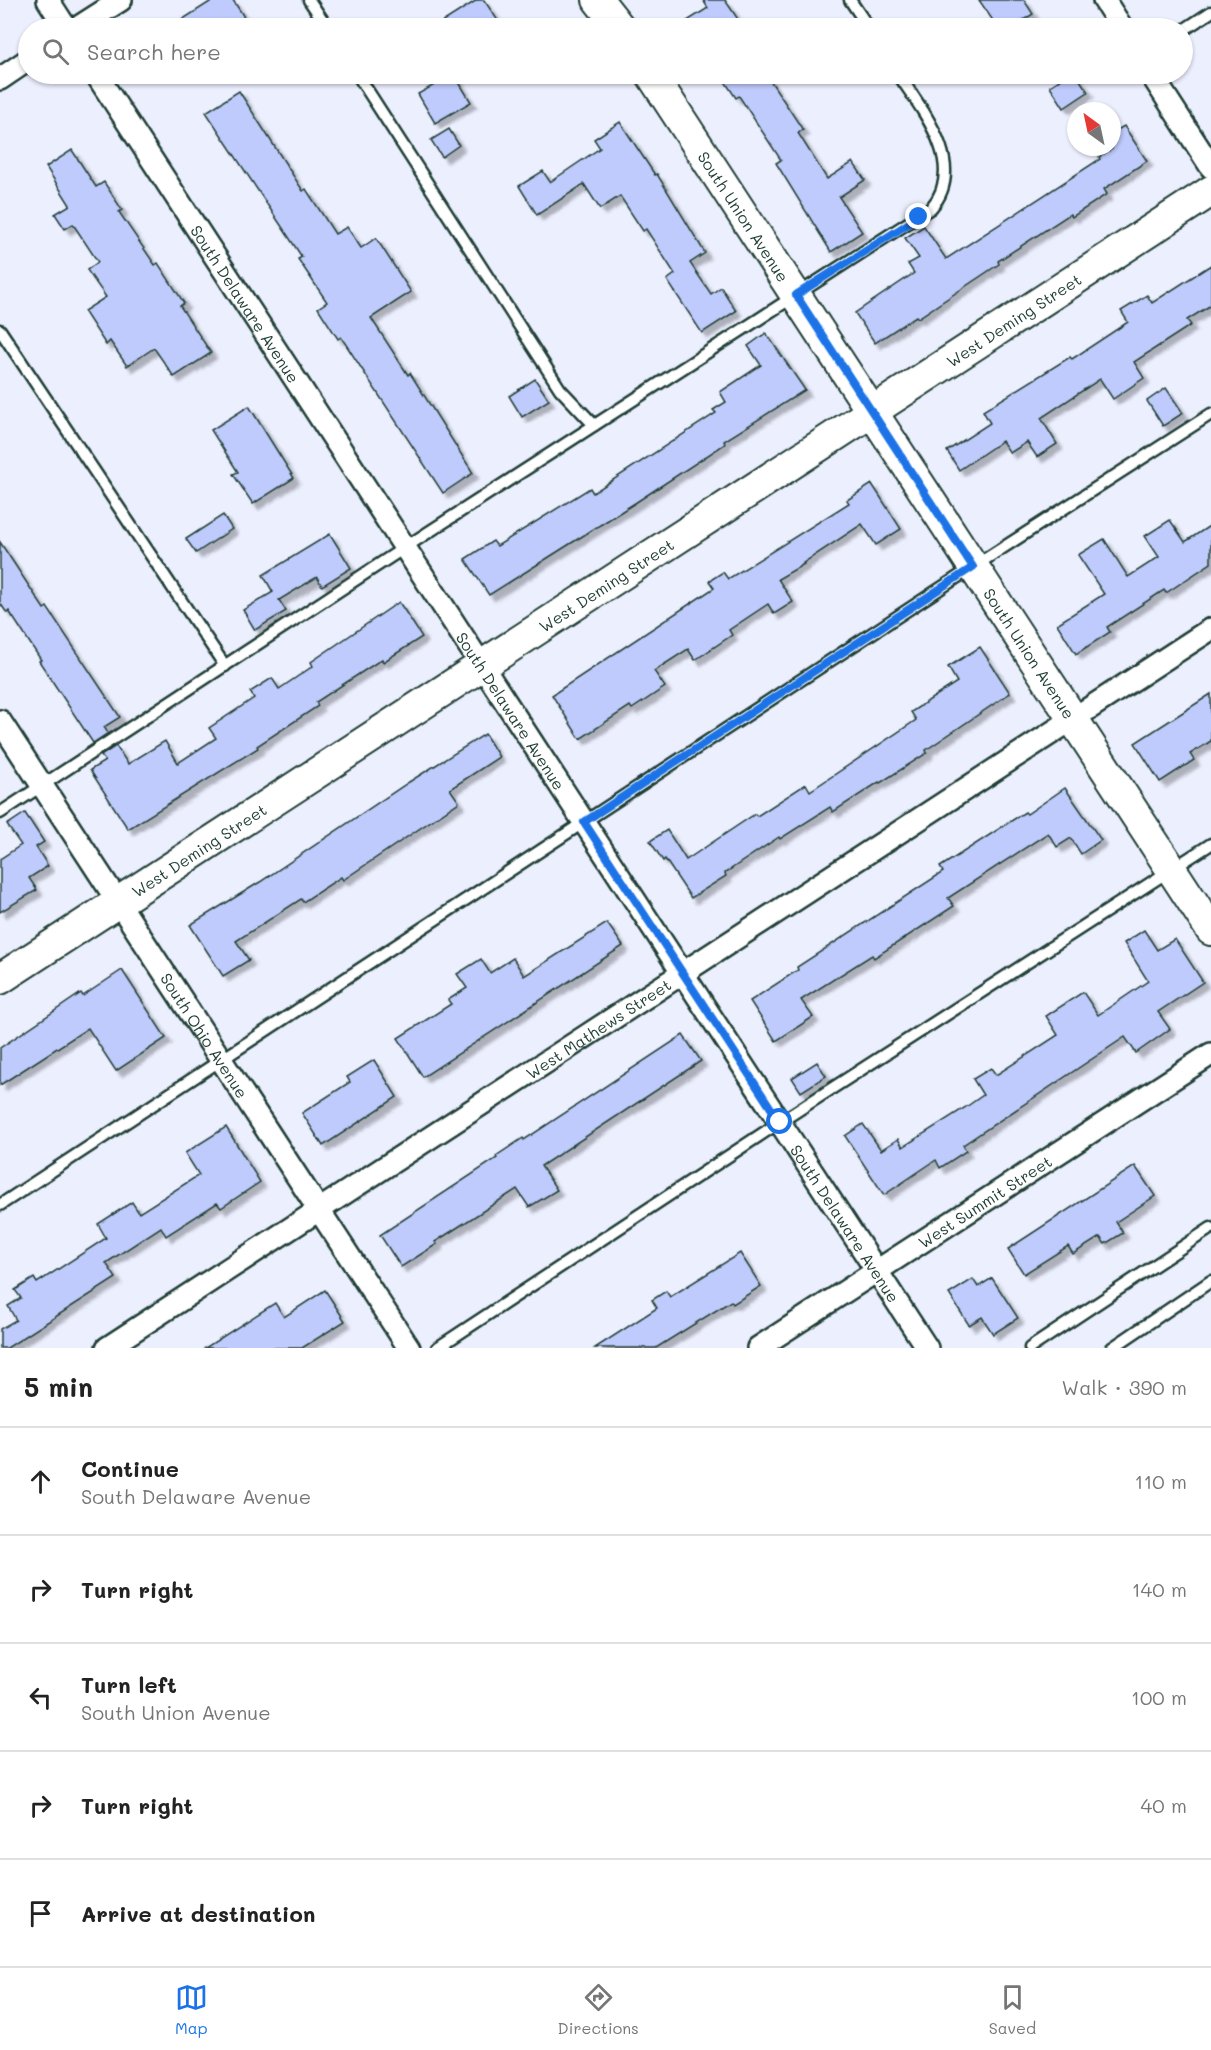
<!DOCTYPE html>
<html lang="en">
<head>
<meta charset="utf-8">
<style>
	:root { --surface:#fff; --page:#f6f6f6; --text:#222; --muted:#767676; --line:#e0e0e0; --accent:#1a73e8 }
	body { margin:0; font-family:Mali,sans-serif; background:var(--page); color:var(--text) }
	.compass { position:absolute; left:1067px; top:102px; width:54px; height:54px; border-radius:50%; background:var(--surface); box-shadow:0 2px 4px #0004; rotate:327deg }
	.stop { position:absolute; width:18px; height:18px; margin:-14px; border:4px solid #1a73e8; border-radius:50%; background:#fff }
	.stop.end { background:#1a73e8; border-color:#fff; box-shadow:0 2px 6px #0008 }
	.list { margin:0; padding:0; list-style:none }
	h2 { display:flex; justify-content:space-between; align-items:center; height:78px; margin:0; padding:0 24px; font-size:26px }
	h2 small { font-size:20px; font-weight:400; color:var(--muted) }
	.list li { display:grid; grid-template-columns:39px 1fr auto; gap:18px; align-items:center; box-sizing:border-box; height:108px; padding:0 24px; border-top:2px solid var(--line) }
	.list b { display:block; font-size:22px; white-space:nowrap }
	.list p { margin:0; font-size:20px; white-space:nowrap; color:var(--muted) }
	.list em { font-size:20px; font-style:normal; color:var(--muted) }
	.icon { flex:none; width:33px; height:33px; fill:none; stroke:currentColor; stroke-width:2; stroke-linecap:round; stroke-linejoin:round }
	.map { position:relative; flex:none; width:1211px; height:1348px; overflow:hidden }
	.search { position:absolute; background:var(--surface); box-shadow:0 2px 4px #0004; left:18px; right:18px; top:18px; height:66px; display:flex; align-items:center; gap:15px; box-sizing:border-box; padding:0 21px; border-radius:33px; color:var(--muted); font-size:22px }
	.sheet { height:618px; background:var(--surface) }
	nav { display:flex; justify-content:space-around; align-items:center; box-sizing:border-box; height:84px; border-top:2px solid var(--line); background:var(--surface); font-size:16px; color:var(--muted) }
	nav a { display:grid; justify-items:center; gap:3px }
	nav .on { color:var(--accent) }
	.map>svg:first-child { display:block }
	.building { fill:#bfcbfc; stroke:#1f3d34; stroke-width:1.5; filter:url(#shadow) }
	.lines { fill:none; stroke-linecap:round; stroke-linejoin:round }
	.lane-casing { stroke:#1f3d34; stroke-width:15 }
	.street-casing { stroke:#1f3d34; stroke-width:26 }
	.secondary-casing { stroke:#1f3d34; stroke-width:34 }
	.lane { stroke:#fff; stroke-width:10 }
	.street { stroke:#fff; stroke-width:21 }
	.secondary { stroke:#fff; stroke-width:30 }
	.route { stroke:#1a73e8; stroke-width:8 }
	.labels { text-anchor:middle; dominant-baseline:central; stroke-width:4.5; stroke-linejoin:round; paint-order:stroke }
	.street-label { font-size:16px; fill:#1f3d34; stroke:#fff }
</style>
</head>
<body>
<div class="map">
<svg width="1211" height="1348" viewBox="0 0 1211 1348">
	<defs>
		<filter id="shadow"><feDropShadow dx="5.5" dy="5.5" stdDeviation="1.5" flood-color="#0004"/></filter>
	</defs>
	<rect width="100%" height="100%" fill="#eceffe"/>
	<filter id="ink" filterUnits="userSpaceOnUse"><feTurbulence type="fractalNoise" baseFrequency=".0167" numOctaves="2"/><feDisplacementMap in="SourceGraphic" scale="12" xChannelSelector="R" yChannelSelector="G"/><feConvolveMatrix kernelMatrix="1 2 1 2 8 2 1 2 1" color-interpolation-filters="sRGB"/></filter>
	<g filter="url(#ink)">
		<!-- building -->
		<g class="building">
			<polygon points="213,0 233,0 244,17 227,28 169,28"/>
			<polygon points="477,0 484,0 503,28 433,28"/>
			<polygon points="703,0 725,0 744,28 676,28 708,8"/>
			<polygon points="979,0 1024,0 1033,14 1011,28 998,28"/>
			<polygon points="454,74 471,102 435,123 418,94"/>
			<polygon points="720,74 766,74 803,130 798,133 827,179 853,162 865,180 839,197 862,232 831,252 776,163 781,160 739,96 736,98"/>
			<polygon points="1069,74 1076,74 1088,92 1064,108 1050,86"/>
			<polygon points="239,91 303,191 306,189 335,234 347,227 361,248 376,238 411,292 371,318 408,375 410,373 473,473 443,493 341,337 338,339 318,308 327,302 298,259 302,257 206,112"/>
			<polygon points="620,122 655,175 657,174 705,253 690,263 711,294 721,287 736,311 702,333 667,280 675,274 646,229 643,231 620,196 600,209 584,184 537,215 519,186 543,171 550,182 600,148 594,139"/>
			<polygon points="1124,126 1147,161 1104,189 1107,194 1072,217 1070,214 998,261 999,264 918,318 916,316 875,343 855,313 914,273 908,264 919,258 905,238 924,226 946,259 1100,159 1099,157 1112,149 1112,133"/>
			<polygon points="449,129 459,145 442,157 431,140"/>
			<polygon points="72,150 96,187 104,182 122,210 119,212 155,265 158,263 184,303 180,306 211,353 174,377 154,348 127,366 110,341 106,345 84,311 106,297 87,270 98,262 73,224 65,229 55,214 70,205 46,167"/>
			<polygon points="1211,265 1211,305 1187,320 1191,325 1134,362 1144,378 1113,399 1100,379 1041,418 1057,444 1037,457 1027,442 1010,453 1002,441 959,470 947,451 990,423 983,411 1070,357 1072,359 1128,322 1121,311 1147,295 1152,303"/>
			<polygon points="766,333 805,390 724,441 725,444 635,503 489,595 465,559 493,541 497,546 590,488 593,493 716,413 713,410 726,402 720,392 761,365 748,346"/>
			<polygon points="535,379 549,400 522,417 509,396"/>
			<polygon points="1166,388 1183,413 1163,426 1147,401"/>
			<polygon points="249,406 294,478 253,504 233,474 238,472 211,430"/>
			<polygon points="872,484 901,529 876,545 862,524 803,563 804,564 778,579 793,602 774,614 768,604 729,630 732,635 695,660 688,649 654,671 665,687 632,709 630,706 580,739 552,695 714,588 709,581 723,572 728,579 849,503 847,500"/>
			<polygon points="223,515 232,529 196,553 186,539"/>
			<polygon points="1170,520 1185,542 1211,525 1211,563 1166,593 1164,590 1107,627 1110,632 1076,654 1057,624 1104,594 1078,555 1104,539 1128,577 1159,557 1145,536"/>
			<polygon points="330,534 351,568 322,586 317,577 279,600 286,611 255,630 243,610 273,592 263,575"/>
			<polygon points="0,542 44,609 47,607 120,717 104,727 108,733 93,743 39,661 41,660 9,611 7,613 0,603"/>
			<polygon points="399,602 422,637 383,662 382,659 316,702 318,706 257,746 258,748 128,829 90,770 105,761 101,756 116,746 128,764 165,741 178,763 216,738 209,728 254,698 250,692 272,678 279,689 313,666 311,662"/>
			<polygon points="980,647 1010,693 926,750 927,753 880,783 879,782 833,812 830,807 780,839 779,837 725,873 726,876 691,898 665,859 663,861 650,841 667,830 686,860 755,814 757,816 806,784 810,791 916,720 911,712 957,682 948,667"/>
			<polygon points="1211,694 1211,741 1190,754 1194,760 1160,782 1135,743"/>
			<polygon points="485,734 499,757 450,789 459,802 343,880 341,877 303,902 301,899 236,941 249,960 223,976 190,925 260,882 409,782"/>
			<polygon points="1065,788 1101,840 1081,854 1071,838 1057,847 1048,833 948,898 954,906 874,958 872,955 801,1000 813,1017 776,1041 750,1001 798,970 797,967 943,872 940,867 1025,812 1027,814"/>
			<polygon points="25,813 44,842 36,847 48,866 29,878 37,890 0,912 0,859 21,845 7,825"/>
			<polygon points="607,923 623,946 423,1077 398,1038 451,1004 448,1000 467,988 457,974 481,959 490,973 513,958 524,976"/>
			<polygon points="1144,930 1157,950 1175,939 1203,982 1158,1012 1170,1029 1136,1053 1125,1037 963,1145 966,1151 940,1168 936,1160 884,1195 845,1136 863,1124 881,1150 898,1139 903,1147 966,1107 983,1095 973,1079 991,1068 996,1075 1058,1035 1046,1016 1083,992 1098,1015 1148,981 1124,943"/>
			<polygon points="122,970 166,1038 116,1071 88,1028 0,1085 0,1048 81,993 83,996"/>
			<polygon points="683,1035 701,1061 541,1166 557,1190 529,1207 517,1189 435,1242 437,1244 401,1267 380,1235 497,1158 496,1156 523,1138 524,1140"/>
			<polygon points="374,1060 397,1097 323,1146 302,1113 350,1082 347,1077"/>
			<polygon points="817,1062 826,1076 801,1092 792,1078"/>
			<polygon points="226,1127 260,1182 221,1208 217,1203 166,1236 161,1227 106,1263 116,1278 7,1348 0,1348 0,1329 16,1320 8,1306 21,1298 15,1290 34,1278 37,1283 106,1238 98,1224 132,1202 139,1213 199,1175 185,1153"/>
			<polygon points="1135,1166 1155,1196 1116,1222 1123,1233 1105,1244 1100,1237 1073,1254 1068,1246 1024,1274 1008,1249"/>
			<polygon points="740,1253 761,1286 733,1304 731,1301 656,1348 595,1348 657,1308 652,1300 666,1291 670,1297"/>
			<polygon points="992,1278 1018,1318 993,1334 982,1317 969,1325 949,1294 973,1279 978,1287"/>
			<polygon points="325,1290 345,1321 302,1348 205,1348 275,1303 284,1317"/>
		</g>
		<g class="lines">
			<defs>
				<g id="lane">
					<polyline points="309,0 328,28"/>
					<polyline points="850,0 869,28"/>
					<polyline points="1182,31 1211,12"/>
					<polyline points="357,74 560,389 594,425"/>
					<polyline points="0,330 225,666"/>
					<path d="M0 813 404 548 931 208C968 166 923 111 898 74"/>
					<polyline points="0,1205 973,567 1211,414"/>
					<polyline points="437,1348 780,1122 1211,844"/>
					<polyline points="1030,1348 1211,1228"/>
					<polyline points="1112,1348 1211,1281"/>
				</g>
				<g id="street">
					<polyline points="48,0 66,28"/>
					<polyline points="1104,0 1122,28"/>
					<polyline points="77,28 121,0"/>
					<path id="s1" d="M96 74 927 1348"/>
					<polyline points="1151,74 1211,167"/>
					<polyline points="0,79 28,60"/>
					<path id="s2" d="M0 721 409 1348"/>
					<path id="s3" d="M107 1348 1211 629"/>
					<path id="s4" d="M758 1348 1211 1054"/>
				</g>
				<g id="secondary">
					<polyline points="598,0 620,28"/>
					<path id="s5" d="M651 74 1211 930"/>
					<path id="s6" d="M0 979 1211 191"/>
				</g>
			</defs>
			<!-- lane casing -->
			<use href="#lane" class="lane-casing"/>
			<!-- street casing -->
			<use href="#street" class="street-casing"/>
			<!-- secondary casing -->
			<use href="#secondary" class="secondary-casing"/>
			<!-- lane -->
			<use href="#lane" class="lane"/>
			<!-- street -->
			<use href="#street" class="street"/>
			<!-- secondary -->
			<use href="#secondary" class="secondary"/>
		</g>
	</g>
	<g class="lines" filter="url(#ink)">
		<!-- route -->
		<polyline class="route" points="780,1122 584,822 973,567 796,295 919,217"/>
	</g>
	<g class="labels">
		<!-- street labels -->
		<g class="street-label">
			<text stroke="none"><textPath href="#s5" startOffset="170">South Union Avenue</textPath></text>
			<text stroke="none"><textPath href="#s1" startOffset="274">South Delaware Avenue</textPath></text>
			<text stroke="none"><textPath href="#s6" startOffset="1209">West Deming Street</textPath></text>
			<text stroke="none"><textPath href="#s6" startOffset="723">West Deming Street</textPath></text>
			<text stroke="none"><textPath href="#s5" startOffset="692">South Union Avenue</textPath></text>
			<text stroke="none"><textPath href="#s1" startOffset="760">South Delaware Avenue</textPath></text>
			<text stroke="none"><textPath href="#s6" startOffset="237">West Deming Street</textPath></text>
			<text stroke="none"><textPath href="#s3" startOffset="586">West Mathews Street</textPath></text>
			<text stroke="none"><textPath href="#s2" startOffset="375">South Ohio Avenue</textPath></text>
			<text stroke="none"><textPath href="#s4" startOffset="270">West Summit Street</textPath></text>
			<text stroke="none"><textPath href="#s1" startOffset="1372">South Delaware Avenue</textPath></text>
		</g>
	</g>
</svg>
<svg class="compass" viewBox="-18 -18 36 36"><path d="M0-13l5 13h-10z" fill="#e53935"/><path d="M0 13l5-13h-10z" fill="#767676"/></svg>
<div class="stop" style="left:780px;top:1122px"></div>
<div class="stop end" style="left:919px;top:217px"></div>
<div class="search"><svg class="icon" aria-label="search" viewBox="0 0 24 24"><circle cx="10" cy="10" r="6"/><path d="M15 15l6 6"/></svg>Search here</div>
</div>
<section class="sheet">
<h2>5 min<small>Walk · 390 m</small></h2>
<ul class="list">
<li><svg class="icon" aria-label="ahead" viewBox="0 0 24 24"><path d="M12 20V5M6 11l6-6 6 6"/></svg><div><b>Continue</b><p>South Delaware Avenue</p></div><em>110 m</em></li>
<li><svg class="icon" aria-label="right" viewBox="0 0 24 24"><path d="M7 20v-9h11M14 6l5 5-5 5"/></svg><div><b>Turn right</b></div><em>140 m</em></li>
<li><svg class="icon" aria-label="left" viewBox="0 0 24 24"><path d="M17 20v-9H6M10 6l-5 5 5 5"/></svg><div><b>Turn left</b><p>South Union Avenue</p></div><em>100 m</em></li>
<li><svg class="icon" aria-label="right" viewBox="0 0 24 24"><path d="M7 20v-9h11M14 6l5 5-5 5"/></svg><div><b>Turn right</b></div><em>40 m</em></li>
<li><svg class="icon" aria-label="arrive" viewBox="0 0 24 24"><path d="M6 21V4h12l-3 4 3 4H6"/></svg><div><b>Arrive at destination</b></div></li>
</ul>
</section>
<nav>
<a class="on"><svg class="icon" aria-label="map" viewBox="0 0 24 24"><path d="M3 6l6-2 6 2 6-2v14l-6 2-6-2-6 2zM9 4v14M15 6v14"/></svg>Map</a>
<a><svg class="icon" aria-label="directions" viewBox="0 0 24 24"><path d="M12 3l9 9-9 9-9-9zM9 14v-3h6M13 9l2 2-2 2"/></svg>Directions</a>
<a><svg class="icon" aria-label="saved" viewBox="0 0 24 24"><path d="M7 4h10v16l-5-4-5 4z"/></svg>Saved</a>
</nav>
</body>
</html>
